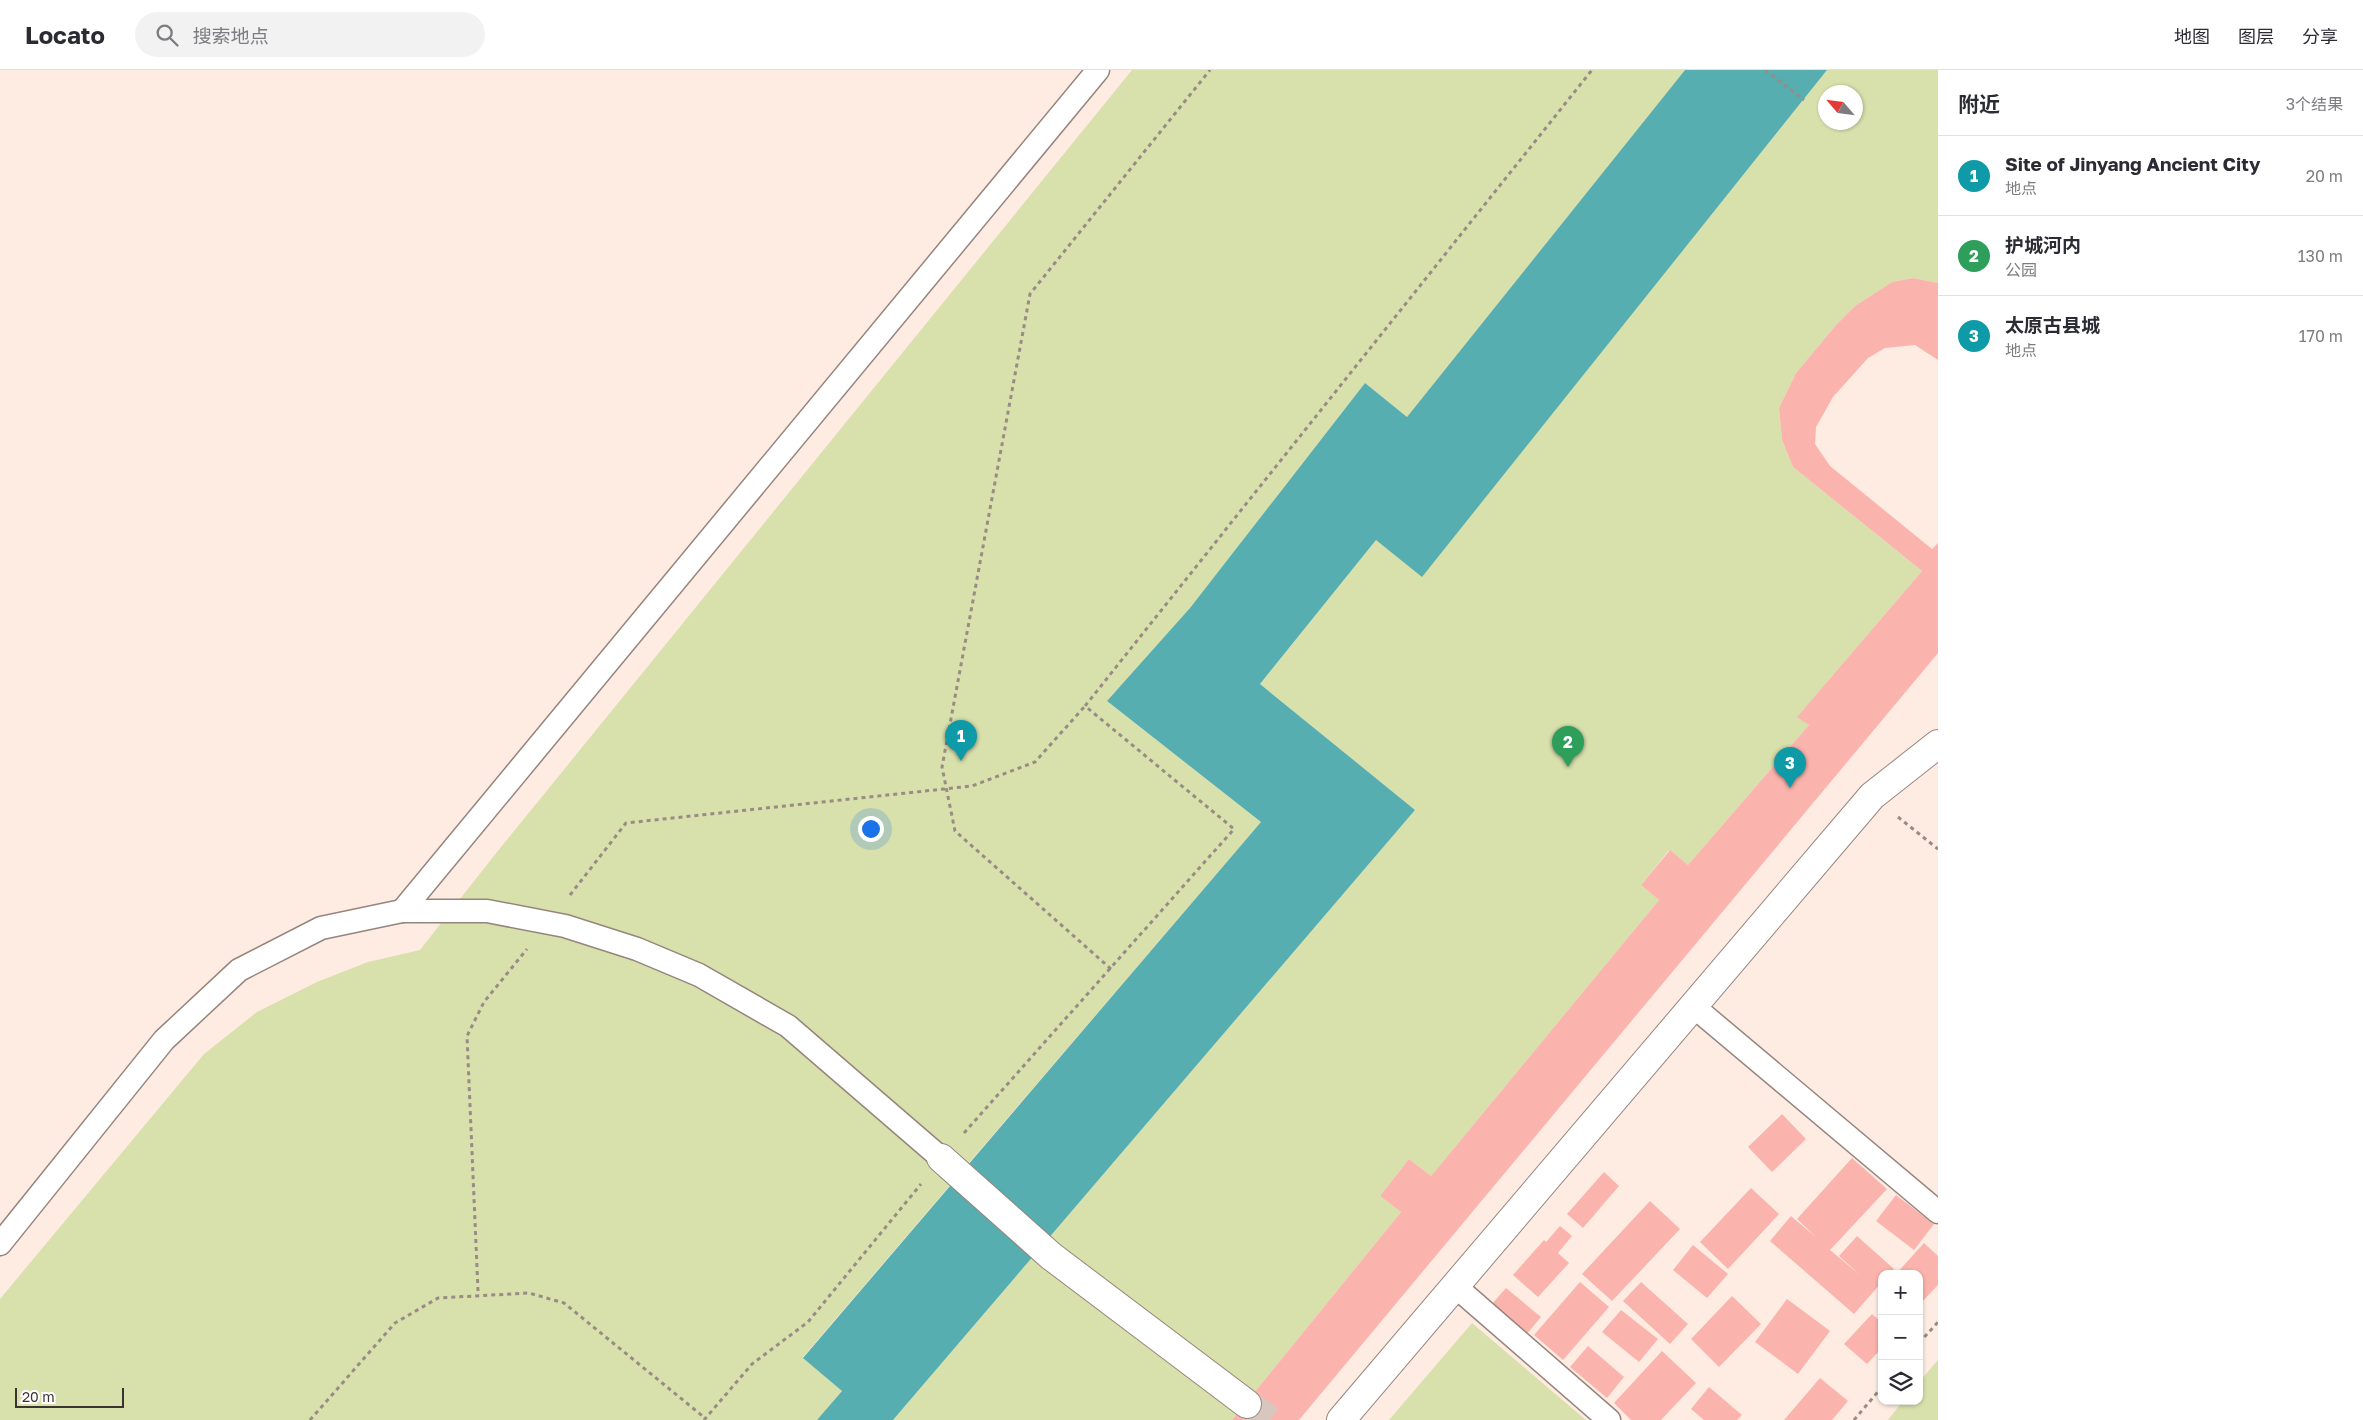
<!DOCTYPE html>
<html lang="zh">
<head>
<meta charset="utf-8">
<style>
	:root { --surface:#fff; --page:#f2f2f3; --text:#2b2b33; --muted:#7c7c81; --line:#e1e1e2; --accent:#2563eb }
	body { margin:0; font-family:"Golos Text","Noto Sans SC",sans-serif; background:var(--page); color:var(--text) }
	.controls { position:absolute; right:15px; bottom:15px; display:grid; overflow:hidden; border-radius:10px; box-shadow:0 1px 4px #0004 }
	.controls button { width:45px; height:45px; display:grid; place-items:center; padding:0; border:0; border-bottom:1px solid var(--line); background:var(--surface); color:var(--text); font:25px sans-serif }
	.compass { position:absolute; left:1818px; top:15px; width:45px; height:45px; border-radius:50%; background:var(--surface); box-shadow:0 1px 4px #0004; rotate:298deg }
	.scale { position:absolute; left:15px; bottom:12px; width:109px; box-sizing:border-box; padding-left:5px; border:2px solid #3a332f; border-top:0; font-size:14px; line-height:18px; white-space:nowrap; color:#3a332f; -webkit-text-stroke:4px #fff; paint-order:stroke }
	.you { position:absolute; left:870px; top:758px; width:18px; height:18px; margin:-12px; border:4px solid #fff; border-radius:50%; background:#1a73e8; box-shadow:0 0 0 8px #1a73e833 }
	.badge { display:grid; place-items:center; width:32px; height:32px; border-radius:50%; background:var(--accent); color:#fff; font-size:16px; font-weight:700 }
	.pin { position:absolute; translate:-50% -41px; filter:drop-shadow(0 1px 2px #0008) }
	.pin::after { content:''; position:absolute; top:26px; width:18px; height:15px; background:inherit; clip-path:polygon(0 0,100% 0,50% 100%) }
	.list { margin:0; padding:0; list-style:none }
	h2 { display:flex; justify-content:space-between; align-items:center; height:65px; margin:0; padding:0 20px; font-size:21px }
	h2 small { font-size:16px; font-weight:400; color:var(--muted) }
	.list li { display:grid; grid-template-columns:32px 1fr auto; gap:15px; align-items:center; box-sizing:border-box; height:80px; padding:0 20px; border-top:1px solid var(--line) }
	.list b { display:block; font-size:19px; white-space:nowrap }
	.list p { margin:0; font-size:16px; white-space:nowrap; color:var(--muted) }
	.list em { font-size:16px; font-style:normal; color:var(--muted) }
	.icon { flex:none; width:28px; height:28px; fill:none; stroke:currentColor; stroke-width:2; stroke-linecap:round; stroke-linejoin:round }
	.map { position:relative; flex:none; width:1938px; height:1350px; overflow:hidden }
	header { display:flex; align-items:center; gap:30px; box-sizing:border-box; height:70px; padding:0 25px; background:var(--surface); border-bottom:1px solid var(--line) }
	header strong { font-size:24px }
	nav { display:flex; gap:28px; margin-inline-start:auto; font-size:18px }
	.search { width:350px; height:45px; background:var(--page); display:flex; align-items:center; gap:12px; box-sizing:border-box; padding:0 18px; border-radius:28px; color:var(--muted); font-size:19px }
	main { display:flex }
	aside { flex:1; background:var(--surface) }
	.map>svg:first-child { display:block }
	.green { fill:#d8e0ac; fill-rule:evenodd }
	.water { fill:#56aeb0 }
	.building { fill:#fbb4ad }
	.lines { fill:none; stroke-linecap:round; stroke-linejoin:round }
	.street-tunnel { stroke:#d7c7be; stroke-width:28; stroke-dasharray:28 14; stroke-linecap:butt }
	.lane-casing { stroke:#96857d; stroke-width:25 }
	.street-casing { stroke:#96857d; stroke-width:30 }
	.path { stroke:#988c85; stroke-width:3; stroke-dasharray:4 4; stroke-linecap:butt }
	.lane { stroke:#fff; stroke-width:22 }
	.street { stroke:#fff; stroke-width:28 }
</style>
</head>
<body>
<header>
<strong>Locato</strong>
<div class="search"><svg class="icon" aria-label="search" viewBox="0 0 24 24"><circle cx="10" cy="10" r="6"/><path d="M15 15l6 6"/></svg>搜索地点</div>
<nav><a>地图</a><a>图层</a><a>分享</a></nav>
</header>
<main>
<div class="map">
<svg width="1938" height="1350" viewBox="0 0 1938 1350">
	<rect width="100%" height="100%" fill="#feece2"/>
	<!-- green -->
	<g class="green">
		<polygon points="1132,0 1685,0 1407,347 1365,313 1190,538 1107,631 1261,752 803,1287 842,1321 817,1350 0,1350 0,1229 204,984 257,942 317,912 368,892 420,880 493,787"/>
		<path d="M1827 0H1938V213L1913 208 1892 212 1855 236 1836 255 1796 303 1779 338 1782 370 1793 397 1922 501 1798 646 1809 655 1688 795 1669 780 1641 815 1659 830 1431 1106 1409 1089 1380 1126 1401 1142 1232 1350H893L1415 740 1260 614 1376 470 1422 506ZM1826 22H1856V52H1826Z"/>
		<polygon points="1472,1253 1586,1350 1389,1350"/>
		<polygon points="1938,1290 1938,1350 1888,1350 1903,1331 1919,1331 1919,1312"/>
	</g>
	<!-- water -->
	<polygon class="water" points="1685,0 1827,0 1422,507 1376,470 1260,614 1415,740 893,1350 817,1350 842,1321 803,1288 1261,752 1107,631 1190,538 1365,313 1407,347"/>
	<!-- building -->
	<g class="building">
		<polygon points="1913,208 1938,213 1938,290 1915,275 1885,278 1868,288 1833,327 1816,357 1815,374 1830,396 1932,479 1938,473 1938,583 1299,1350 1232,1350 1401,1142 1380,1126 1409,1089 1431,1106 1659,830 1641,815 1670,780 1688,795 1809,655 1797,647 1922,501 1793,397 1782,370 1779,338 1796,303 1836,255 1855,236 1892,212"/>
		<polygon points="1782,1044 1806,1069 1772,1102 1748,1077"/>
		<polygon points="1852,1088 1887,1119 1830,1180 1860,1205 1839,1186 1857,1166 1894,1199 1890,1204 1882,1204 1882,1212 1854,1244 1770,1171 1791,1146 1817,1168 1797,1149"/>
		<polygon points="1604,1102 1619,1116 1583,1158 1567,1144"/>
		<polygon points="1751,1118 1779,1144 1728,1199 1700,1172"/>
		<polygon points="1896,1125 1934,1154 1914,1180 1876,1151"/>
		<polygon points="1650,1131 1680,1159 1612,1231 1582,1204"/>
		<polygon points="1560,1156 1572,1166 1558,1183 1569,1193 1538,1227 1513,1205 1544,1170 1546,1172"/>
		<polygon points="1924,1173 1938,1186 1938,1215 1919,1235 1919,1204 1896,1204"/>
		<polygon points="1693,1175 1728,1204 1707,1228 1673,1200"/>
		<polygon points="1580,1212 1609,1237 1563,1290 1534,1265"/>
		<polygon points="1641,1212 1688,1254 1670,1274 1623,1231"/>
		<polygon points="1506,1218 1541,1247 1526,1265 1491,1235"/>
		<polygon points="1732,1226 1761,1254 1719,1297 1691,1269"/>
		<polygon points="1787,1229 1830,1261 1798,1304 1755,1272"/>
		<polygon points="1621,1240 1658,1269 1639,1292 1602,1262"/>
		<polygon points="1872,1244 1882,1253 1882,1278 1867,1294 1844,1274"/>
		<polygon points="1588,1276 1624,1307 1607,1328 1570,1297"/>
		<polygon points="1662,1281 1696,1313 1661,1350 1631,1350 1614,1333"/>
		<polygon points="1820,1308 1848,1331 1832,1350 1784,1350"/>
		<polygon points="1709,1317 1742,1345 1737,1350 1704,1350 1691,1339"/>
	</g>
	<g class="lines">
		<!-- street-tunnel -->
		<polyline class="street-tunnel" points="1247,1334 1271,1350"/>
		<defs>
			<g id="lane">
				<polyline points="402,841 1098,0"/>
				<polyline points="1693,936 1938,1142"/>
				<polyline points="0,1174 164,970 239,900 321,858 402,841 487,841 565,856 637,879 699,905 788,956 941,1088"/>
				<polyline points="1455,1216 1609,1350"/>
			</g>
			<g id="street">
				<polyline points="941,1088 1051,1186 1247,1334"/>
				<polyline points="1341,1350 1872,726 1938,674"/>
			</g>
		</defs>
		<!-- lane casing -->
		<use href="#lane" class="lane-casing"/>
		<!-- street casing -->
		<use href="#street" class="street-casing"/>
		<!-- path -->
		<g class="path">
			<polyline points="1765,0 1804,30"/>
			<polyline points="1898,747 1938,779"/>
			<polyline points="570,825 626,753 972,716 1035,692 1085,636"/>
			<polyline points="1111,899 955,761 942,697 1030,224 1210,0"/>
			<polyline points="964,1063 1234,759 1085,636 1592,0"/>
			<polyline points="478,1221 467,966 484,932 527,879"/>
			<polyline points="1919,1273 1938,1252"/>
			<polyline points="310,1350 395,1253 438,1228 529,1223 564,1233 705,1348"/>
			<polyline points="704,1350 752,1294 808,1252 921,1114"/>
			<polyline points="1854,1350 1882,1317"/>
		</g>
		<!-- lane -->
		<use href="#lane" class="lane"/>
		<!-- street -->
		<use href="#street" class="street"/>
	</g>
</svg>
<div class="controls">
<button>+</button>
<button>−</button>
<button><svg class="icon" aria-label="layers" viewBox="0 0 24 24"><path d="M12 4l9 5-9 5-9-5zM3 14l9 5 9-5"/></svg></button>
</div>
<svg class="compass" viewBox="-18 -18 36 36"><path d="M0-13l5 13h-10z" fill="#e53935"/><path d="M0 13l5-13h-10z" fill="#7c7c81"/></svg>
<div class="scale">20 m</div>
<div class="you"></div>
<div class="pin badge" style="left:961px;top:691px;background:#0f9aa8">1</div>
<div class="pin badge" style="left:1568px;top:697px;background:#2e9e5b">2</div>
<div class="pin badge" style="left:1790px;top:718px;background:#0f9aa8">3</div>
</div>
<aside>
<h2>附近<small>3个结果</small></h2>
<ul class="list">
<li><span class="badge" style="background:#0f9aa8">1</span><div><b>Site of Jinyang Ancient City</b><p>地点</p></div><em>20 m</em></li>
<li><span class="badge" style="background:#2e9e5b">2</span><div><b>护城河内</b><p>公园</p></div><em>130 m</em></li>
<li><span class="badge" style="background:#0f9aa8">3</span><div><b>太原古县城</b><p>地点</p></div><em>170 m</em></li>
</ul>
</aside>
</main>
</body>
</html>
